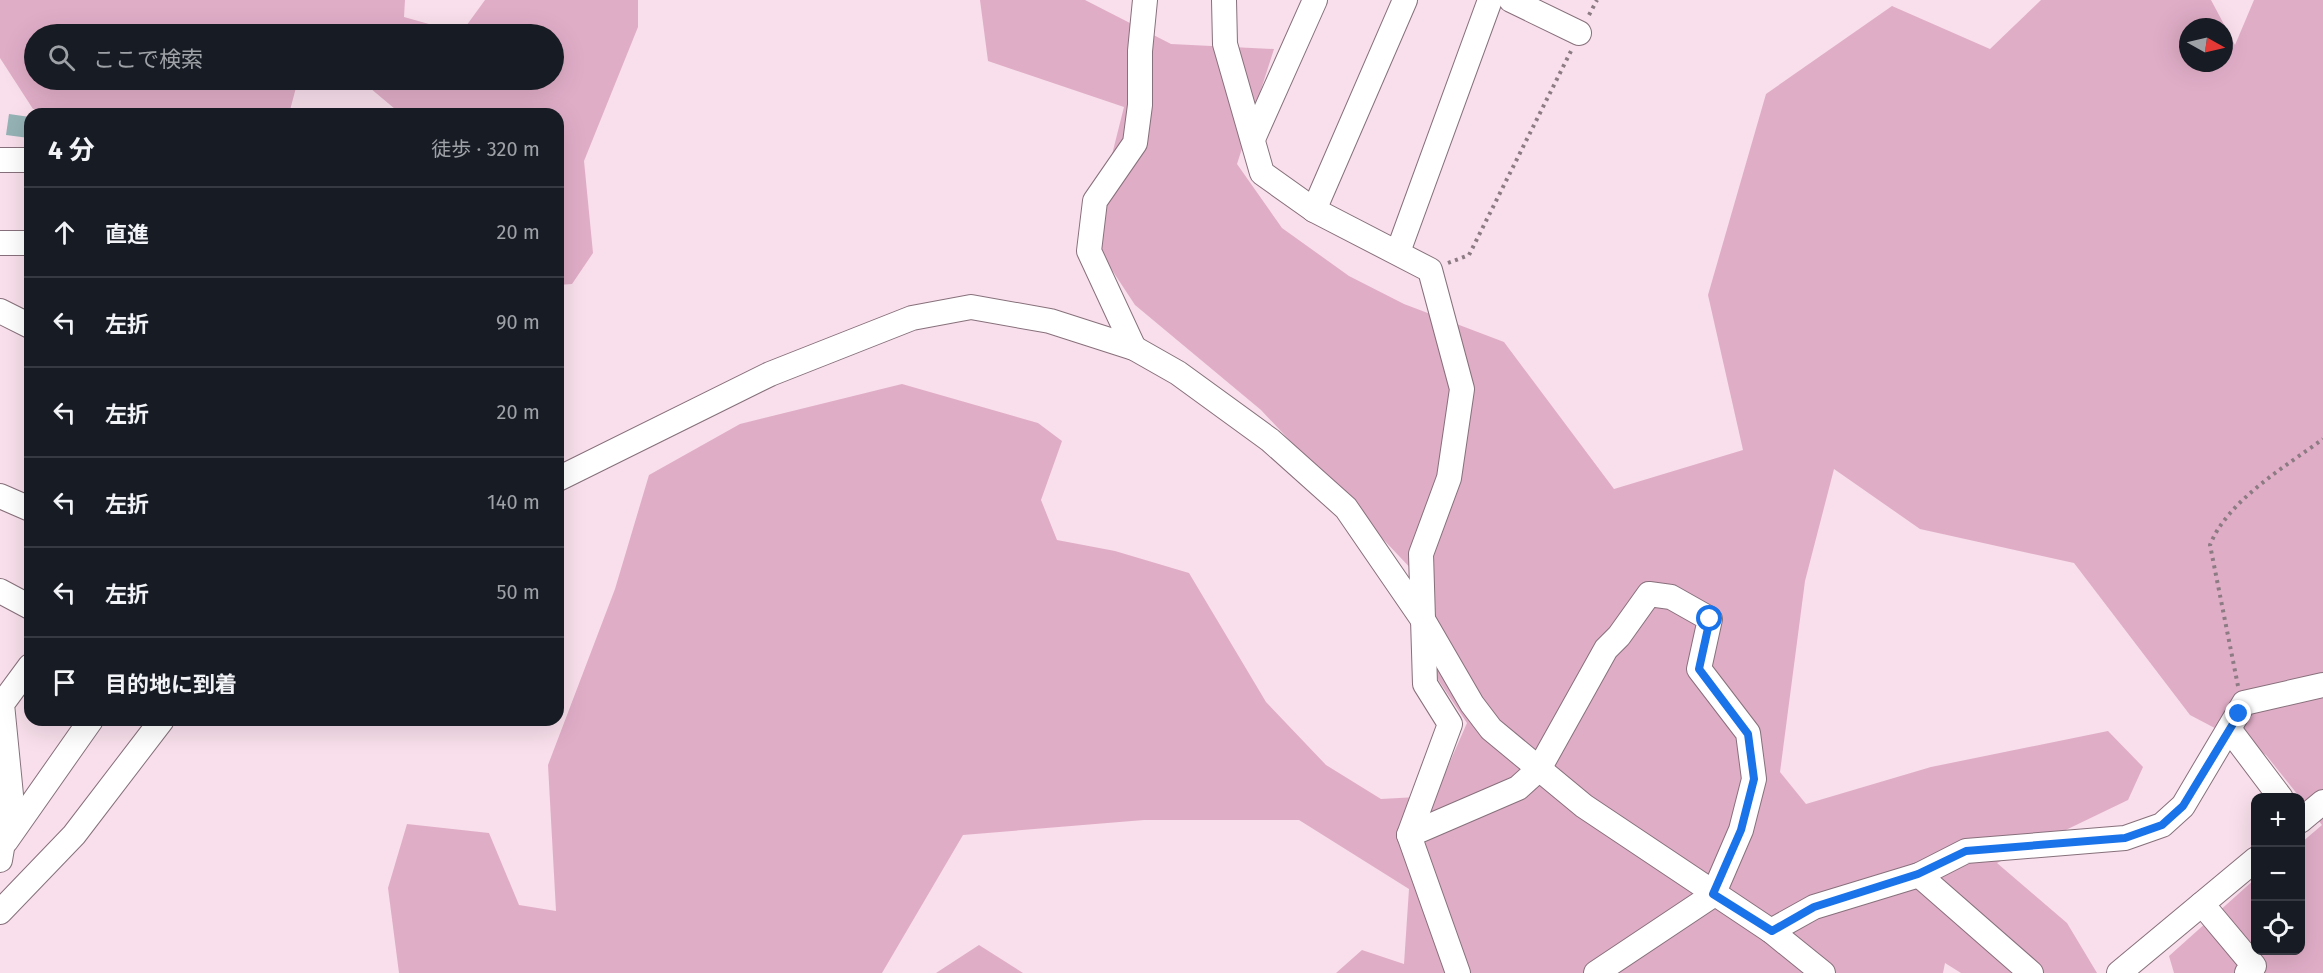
<!DOCTYPE html>
<html lang="ja">
<head>
<meta charset="utf-8">
<style>
	:root { --surface:#171b24; --page:#20242c; --text:#f1f3f6; --muted:#9ea1a6; --line:#363941 }
	body { margin:0; font-family:"Fira Sans","Noto Sans JP",sans-serif; background:var(--page); color:var(--text) }
	.controls { position:absolute; right:18px; bottom:18px; display:grid; overflow:hidden; border-radius:12px; box-shadow:0 6px 24px #0002 }
	.controls button { width:54px; height:54px; display:grid; place-items:center; padding:0; border:0; border-bottom:2px solid var(--line); background:var(--surface); color:var(--text); font:30px sans-serif }
	.compass { position:absolute; left:2179px; top:18px; width:54px; height:54px; border-radius:50%; background:var(--surface); box-shadow:0 6px 24px #0002; rotate:98deg }
	.stop { position:absolute; width:18px; height:18px; margin:-14px; border:4px solid #1a73e8; border-radius:50%; background:#fff }
	.stop.end { background:#1a73e8; border-color:#fff; box-shadow:0 2px 6px #0008 }
	.list { margin:0; padding:0; list-style:none }
	h2 { display:flex; justify-content:space-between; align-items:center; height:78px; margin:0; padding:0 24px; font-size:26px }
	h2 small { font-size:20px; font-weight:400; color:var(--muted) }
	.list li { display:grid; grid-template-columns:39px 1fr auto; gap:18px; align-items:center; box-sizing:border-box; height:90px; padding:0 24px; border-top:2px solid var(--line) }
	.list b { display:block; font-size:22px; white-space:nowrap }
	.list em { font-size:20px; font-style:normal; color:var(--muted) }
	.icon { flex:none; width:33px; height:33px; fill:none; stroke:currentColor; stroke-width:2; stroke-linecap:round; stroke-linejoin:round }
	.map { position:relative; flex:none; width:2323px; height:973px; overflow:hidden }
	.search { position:absolute; background:var(--surface); box-shadow:0 6px 24px #0002; left:24px; top:24px; width:540px; height:66px; display:flex; align-items:center; gap:15px; box-sizing:border-box; padding:0 21px; border-radius:33px; color:var(--muted); font-size:22px }
	.panel { position:absolute; background:var(--surface); box-shadow:0 6px 24px #0002; left:24px; top:108px; width:540px; height:618px; border-radius:18px }
	.map>svg:first-child { display:block }
	.green { fill:#e0adc7; fill-rule:evenodd }
	.building { fill:#95b2b5 }
	.lines { fill:none; stroke-linecap:round; stroke-linejoin:round }
	.minor-casing { stroke:#87707b; stroke-width:26 }
	.path { stroke:#8c7b83; stroke-width:4; stroke-dasharray:3 4.5; stroke-linecap:butt }
	.minor { stroke:#fff; stroke-width:24 }
	.route { stroke:#1a73e8; stroke-width:8 }
</style>
</head>
<body>
<div class="map">
<svg width="2323" height="973" viewBox="0 0 2323 973">
	<rect width="100%" height="100%" fill="#f8dfeb"/>
	<!-- green -->
	<g class="green">
		<polygon points="0,0 405,0 404,17 461,33 485,0 638,0 638,27 584,161 593,253 572,284 558,285 558,114 401,114 364,83 347,80 554,80 554,34 34,34 34,80 298,80 289,114 183,114 33,109 0,58"/>
		<path d="M980 0H1085L1171 44 1274 49 1237 164 1282 228 1349 276 1404 304 1504 342 1614 489 1743 450 1708 295 1766 94 1892 6 1990 49 2041 0H2211L2235 45 2254 0H2323V973H2174L2169 956 2255 879 2256 950H2300L2301 843 2322 825 2266 755 2190 715 2074 563 1920 529 1834 469 1805 581 1780 772 1806 804 1931 767 2108 731 2143 767 2128 800 1997 863 2067 923 2097 973H1961L1945 963 1943 973H1336L1362 950 1404 964 1409 889 1299 820H1144L963 835 882 973H399L388 888 407 824 489 833 519 905 556 911 548 765 615 589 649 475 740 424 902 384 1038 423 1062 441 1041 500 1057 540 1115 551 1189 573 1266 702 1326 765 1381 799 1435 796 1467 723 1425 660 1434 593 1261 410 1135 305 1091 238 1124 107 988 61ZM2188 27H2224V63H2188Z"/>
		<polygon points="979,945 1023,973 936,973"/>
	</g>
	<!-- building -->
	<polygon class="building" points="9,114 30,117 29,138 6,135"/>
	<g class="lines">
		<defs>
			<g id="minor">
				<polyline points="1224,0 1225,44 1262,173 1314,210 1430,270 1462,389 1449,478 1421,554 1425,684 1450,724 1409,835"/>
				<polyline points="1511,0 1579,33"/>
				<polyline points="1253,139 1315,0"/>
				<polyline points="0,160 30,160"/>
				<polyline points="1314,210 1405,0"/>
				<polyline points="0,243 30,243"/>
				<polyline points="1398,252 1490,0"/>
				<polyline points="0,311 30,326"/>
				<polyline points="1134,348 1089,251 1095,201 1135,143 1140,105 1140,51 1145,0"/>
				<polyline points="558,479 770,374 912,318 971,307 1050,321 1134,348 1178,373 1270,440 1346,508 1425,623 1472,704 1491,729 1584,806 1771,931 1823,973"/>
				<polyline points="0,496 30,509"/>
				<polyline points="0,591 30,607"/>
				<polyline points="2229,729 2281,798"/>
				<polyline points="2300,821 2323,802"/>
				<polyline points="6,841 91,720"/>
				<polyline points="0,860 11,795 2,704 30,666"/>
				<polyline points="1919,875 2031,973"/>
				<polyline points="2202,904 2254,966 2247,973"/>
				<polyline points="0,912 74,835 162,720"/>
				<polyline points="1771,931 1814,907 1919,875 1966,851 2125,838 2162,825 2183,806 2244,703 2323,685"/>
				<polyline points="1458,973 1409,835 1518,788 1539,769 1606,649 1619,636 1649,594 1671,597 1710,619 1699,669 1748,733 1754,779 1741,830 1713,895 1596,973"/>
				<polyline points="2119,973 2256,859"/>
			</g>
		</defs>
		<!-- minor casing -->
		<use href="#minor" class="minor-casing"/>
		<!-- path -->
		<g class="path">
			<polyline points="1589,15 1597,0"/>
			<polyline points="1448,263 1469,255 1571,51"/>
			<path d="M2238 686 2210 545C2227 501 2286 466 2323 439"/>
		</g>
		<!-- minor -->
		<use href="#minor" class="minor"/>
	</g>
	<g class="lines">
		<!-- route -->
		<polyline class="route" points="1710,619 1699,669 1748,734 1754,779 1741,830 1713,894 1772,931 1814,907 1918,874 1966,851 2125,838 2162,825 2183,806 2239,714"/>
	</g>
</svg>
<div class="controls">
<button>+</button>
<button>−</button>
<button><svg class="icon" aria-label="locate" viewBox="0 0 24 24"><circle cx="12" cy="12" r="6"/><path d="M12 2v4M12 18v4M2 12h4M18 12h4"/></svg></button>
</div>
<svg class="compass" viewBox="-18 -18 36 36"><path d="M0-13l5 13h-10z" fill="#e53935"/><path d="M0 13l5-13h-10z" fill="#9ea1a6"/></svg>
<div class="stop" style="left:1710px;top:619px"></div>
<div class="stop end" style="left:2239px;top:714px"></div>
<div class="search"><svg class="icon" aria-label="search" viewBox="0 0 24 24"><circle cx="10" cy="10" r="6"/><path d="M15 15l6 6"/></svg>ここで検索</div>
<section class="panel">
<h2>4 分<small>徒歩 · 320 m</small></h2>
<ul class="list">
<li><svg class="icon" aria-label="ahead" viewBox="0 0 24 24"><path d="M12 20V5M6 11l6-6 6 6"/></svg><div><b>直進</b></div><em>20 m</em></li>
<li><svg class="icon" aria-label="left" viewBox="0 0 24 24"><path d="M17 20v-9H6M10 6l-5 5 5 5"/></svg><div><b>左折</b></div><em>90 m</em></li>
<li><svg class="icon" aria-label="left" viewBox="0 0 24 24"><path d="M17 20v-9H6M10 6l-5 5 5 5"/></svg><div><b>左折</b></div><em>20 m</em></li>
<li><svg class="icon" aria-label="left" viewBox="0 0 24 24"><path d="M17 20v-9H6M10 6l-5 5 5 5"/></svg><div><b>左折</b></div><em>140 m</em></li>
<li><svg class="icon" aria-label="left" viewBox="0 0 24 24"><path d="M17 20v-9H6M10 6l-5 5 5 5"/></svg><div><b>左折</b></div><em>50 m</em></li>
<li><svg class="icon" aria-label="arrive" viewBox="0 0 24 24"><path d="M6 21V4h12l-3 4 3 4H6"/></svg><div><b>目的地に到着</b></div></li>
</ul>
</section>
</div>
</body>
</html>
